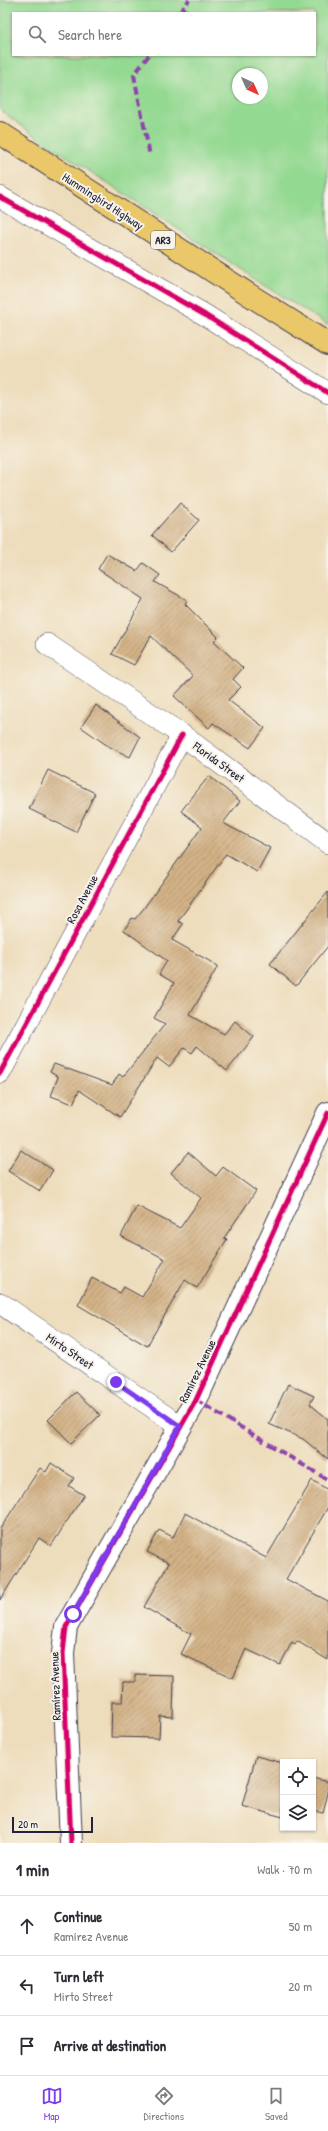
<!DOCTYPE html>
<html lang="en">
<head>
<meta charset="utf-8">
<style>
	:root { --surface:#fff; --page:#f7f7f7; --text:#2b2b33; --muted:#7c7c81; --line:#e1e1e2; --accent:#7c3aed }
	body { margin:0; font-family:"Patrick Hand",sans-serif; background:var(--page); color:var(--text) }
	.controls { position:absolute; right:12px; bottom:12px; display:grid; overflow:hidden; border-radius:0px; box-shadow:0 1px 3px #0004 }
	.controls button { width:36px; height:36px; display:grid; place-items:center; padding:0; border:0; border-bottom:1px solid var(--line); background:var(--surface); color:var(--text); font:20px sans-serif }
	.compass { position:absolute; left:232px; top:68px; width:36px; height:36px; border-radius:50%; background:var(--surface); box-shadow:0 1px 3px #0004; rotate:135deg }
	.scale { position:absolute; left:12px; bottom:10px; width:81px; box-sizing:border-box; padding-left:4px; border:2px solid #22223b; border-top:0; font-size:11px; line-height:14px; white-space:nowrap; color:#22223b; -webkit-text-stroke:3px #f7f3e8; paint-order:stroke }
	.stop { position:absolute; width:12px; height:12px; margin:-9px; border:3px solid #7c3aed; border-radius:50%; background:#fff }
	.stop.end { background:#7c3aed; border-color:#fff; box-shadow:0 1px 4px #0008 }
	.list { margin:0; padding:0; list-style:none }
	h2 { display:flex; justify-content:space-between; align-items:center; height:52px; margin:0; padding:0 16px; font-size:17px }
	h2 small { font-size:13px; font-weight:400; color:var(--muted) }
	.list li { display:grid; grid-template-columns:26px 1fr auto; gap:12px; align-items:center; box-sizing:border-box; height:60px; padding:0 16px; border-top:1px solid var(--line) }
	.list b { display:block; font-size:15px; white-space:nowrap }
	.list p { margin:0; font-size:13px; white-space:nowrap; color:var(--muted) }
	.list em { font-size:13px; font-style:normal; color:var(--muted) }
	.icon { flex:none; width:22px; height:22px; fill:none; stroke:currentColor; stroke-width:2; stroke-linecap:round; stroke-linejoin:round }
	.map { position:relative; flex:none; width:328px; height:1843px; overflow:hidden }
	.search { position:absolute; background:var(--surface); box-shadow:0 1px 3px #0004; left:12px; right:12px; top:12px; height:44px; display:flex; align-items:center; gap:10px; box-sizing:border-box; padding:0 14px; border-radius:0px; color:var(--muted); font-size:15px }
	.sheet { height:232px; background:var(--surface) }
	nav { display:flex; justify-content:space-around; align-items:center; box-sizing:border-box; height:56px; border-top:1px solid var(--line); background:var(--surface); font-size:11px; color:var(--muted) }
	nav a { display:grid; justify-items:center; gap:2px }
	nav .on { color:var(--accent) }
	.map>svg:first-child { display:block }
	.grass { fill:#94d992; stroke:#5b7e66; fill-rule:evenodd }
	.building { fill:url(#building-hatch) }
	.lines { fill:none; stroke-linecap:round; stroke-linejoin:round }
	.minor-casing { stroke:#413e4e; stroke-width:22 }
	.tertiary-casing { stroke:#413e4e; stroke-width:24 }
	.primary-casing { stroke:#413e4e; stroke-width:24 }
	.minor { stroke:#fff; stroke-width:21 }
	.tertiary { stroke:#fff; stroke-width:22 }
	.primary { stroke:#eac769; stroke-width:22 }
	.quiet { stroke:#8e44ad; stroke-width:4; stroke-dasharray:8 4; stroke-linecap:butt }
	.cycleway-casing { stroke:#f7f3e8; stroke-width:8 }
	.cycleway { stroke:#d6006c; stroke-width:5 }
	.route { stroke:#7c3aed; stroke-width:5 }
	.labels { text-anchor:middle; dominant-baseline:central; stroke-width:4; stroke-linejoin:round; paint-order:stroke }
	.shield { fill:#f7f3e8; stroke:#62616f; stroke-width:1 }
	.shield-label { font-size:11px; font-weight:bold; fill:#22223b }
	.street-label { font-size:12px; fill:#22223b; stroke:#f7f3e8 }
</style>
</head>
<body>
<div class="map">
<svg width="328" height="1843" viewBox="0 0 328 1843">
	<defs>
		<pattern id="building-hatch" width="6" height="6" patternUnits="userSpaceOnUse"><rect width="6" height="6" fill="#d3b286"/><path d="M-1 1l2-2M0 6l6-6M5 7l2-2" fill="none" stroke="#ab906f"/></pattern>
	</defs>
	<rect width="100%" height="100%" fill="#f7f3e8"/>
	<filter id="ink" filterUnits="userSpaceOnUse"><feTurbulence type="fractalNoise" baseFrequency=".025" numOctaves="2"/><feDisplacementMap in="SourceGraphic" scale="8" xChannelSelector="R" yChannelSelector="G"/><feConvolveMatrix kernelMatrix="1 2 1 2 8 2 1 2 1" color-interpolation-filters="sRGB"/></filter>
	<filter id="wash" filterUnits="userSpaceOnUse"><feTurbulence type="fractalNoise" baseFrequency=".012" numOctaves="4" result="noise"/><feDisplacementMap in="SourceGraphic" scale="16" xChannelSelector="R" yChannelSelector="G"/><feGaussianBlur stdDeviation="0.9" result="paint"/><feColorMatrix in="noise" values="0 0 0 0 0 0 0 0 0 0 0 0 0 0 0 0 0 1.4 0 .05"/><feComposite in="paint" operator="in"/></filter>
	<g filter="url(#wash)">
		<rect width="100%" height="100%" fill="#eeddbc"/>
		<!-- grass -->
		<path class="grass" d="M0 0H328V325L261 283 37 137 0 110ZM13 13H315V55H13ZM238 74H262V98H238Z"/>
		<g id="blocks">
			<!-- building -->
			<g class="building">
				<polygon points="180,503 199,520 171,552 152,535"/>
				<polygon points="107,554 137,571 143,563 160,575 155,582 187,600 185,604 218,637 214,641 243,668 233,679 241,687 228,700 265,728 250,748 213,723 209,728 174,696 193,676 151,636 134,665 112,654 143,599 98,569"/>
				<polygon points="96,705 140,737 130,757 108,746 81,727"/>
				<polygon points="48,770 95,793 76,832 29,809"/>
				<polygon points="209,776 240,801 223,823 270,848 257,872 226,854 178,921 183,924 172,940 218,966 190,1015 224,1034 235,1021 254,1037 227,1071 197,1046 192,1053 184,1048 169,1067 157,1058 120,1117 79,1090 73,1104 51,1096 58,1077 50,1072 54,1064 112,1085 119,1074 123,1077 165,1024 154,1018 174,983 159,974 167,961 124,930 132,918 135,919 144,908 202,827 181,811"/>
				<polygon points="328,892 328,946 296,986 270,964"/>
				<polygon points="21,1150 53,1170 40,1191 8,1171"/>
				<polygon points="188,1152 216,1176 223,1167 256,1191 224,1238 227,1239 197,1288 185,1280 147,1346 78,1305 92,1278 120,1293 124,1287 142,1297 165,1259 121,1236 137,1206 180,1228 201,1198 171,1173"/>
				<polygon points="288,1384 314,1396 310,1404 328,1419 328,1459 303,1439 269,1424"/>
				<polygon points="76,1392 100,1415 71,1443 48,1420"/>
				<polygon points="51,1463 74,1478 69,1486 84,1495 51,1546 39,1538 0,1600 0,1529 40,1468 46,1472"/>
				<polygon points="312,1480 328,1490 328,1507 286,1579 328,1601 328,1660 297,1641 295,1644 292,1642 280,1665 246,1649 233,1678 181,1654 191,1634 144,1607 169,1563 147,1552 159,1530 173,1537 185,1513 266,1558"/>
				<polygon points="135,1675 174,1676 173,1717 160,1716 159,1738 111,1737 112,1702 122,1702 123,1682 135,1682"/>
				<polygon points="256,1756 283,1763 283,1817 242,1806"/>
				<polygon points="313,1778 328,1782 328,1793 323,1813 313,1811"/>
			</g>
		</g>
	</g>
	<g filter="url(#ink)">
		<use href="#blocks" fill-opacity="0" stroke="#413e4e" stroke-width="1"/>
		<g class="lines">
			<defs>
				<g id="minor">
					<polyline points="0,197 205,315 328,393"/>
					<polyline points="47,644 182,735 328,843"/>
					<polyline points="0,1073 182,735"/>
					<polyline points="0,1303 180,1426"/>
				</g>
				<polyline id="tertiary" points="71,1843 63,1653 66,1627 196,1400 328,1113"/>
				<polyline id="primary" points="0,133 256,299 328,344"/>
			</defs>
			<!-- minor casing -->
			<use href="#minor" class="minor-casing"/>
			<!-- tertiary casing -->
			<use href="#tertiary" class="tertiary-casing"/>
			<!-- primary casing -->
			<use href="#primary" class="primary-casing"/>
			<!-- minor -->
			<use href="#minor" class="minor"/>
			<!-- tertiary -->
			<use href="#tertiary" class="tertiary"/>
			<!-- primary -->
			<use href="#primary" class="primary"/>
			<!-- quiet -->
			<g class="quiet">
				<polyline points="180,13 189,0"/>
				<polyline points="149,55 134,75 150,156"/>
				<polyline points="196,1400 328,1480"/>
			</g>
			<defs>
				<g id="cycleway">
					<polyline points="0,197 205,315 328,393"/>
					<polyline points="0,1073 182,735"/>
					<polyline points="71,1843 63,1653 66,1627 196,1400 328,1113"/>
				</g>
			</defs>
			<!-- cycleway casing -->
			<use href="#cycleway" class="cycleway-casing"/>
			<!-- cycleway -->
			<use href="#cycleway" class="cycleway"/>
		</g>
	</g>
	<g class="lines" filter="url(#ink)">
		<!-- route -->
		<polyline class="route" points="73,1614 180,1426 116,1382"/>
	</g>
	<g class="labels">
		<!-- shield labels -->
		<rect class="shield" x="151" y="231" width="24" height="18" rx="3"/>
		<g class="shield-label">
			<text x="163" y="240">AR3</text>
		</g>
		<!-- street labels -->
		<g class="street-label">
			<text transform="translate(103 201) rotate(33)">Hummingbird Highway</text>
			<text transform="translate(219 762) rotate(36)">Florida Street</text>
			<text transform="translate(82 899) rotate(-62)">Rosa Avenue</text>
			<text transform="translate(70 1351) rotate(34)">Mirto Street</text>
			<text transform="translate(197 1371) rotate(-64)">Ramírez Avenue</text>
			<text transform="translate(55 1686) rotate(-92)">Ramírez Avenue</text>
		</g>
	</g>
</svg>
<div class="controls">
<button><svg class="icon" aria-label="locate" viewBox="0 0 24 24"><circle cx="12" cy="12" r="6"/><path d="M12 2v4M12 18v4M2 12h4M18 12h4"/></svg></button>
<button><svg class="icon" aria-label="layers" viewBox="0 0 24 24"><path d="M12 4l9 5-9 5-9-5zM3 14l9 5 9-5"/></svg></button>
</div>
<svg class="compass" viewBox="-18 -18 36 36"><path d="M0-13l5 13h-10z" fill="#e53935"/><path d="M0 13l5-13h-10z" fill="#7c7c81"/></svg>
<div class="scale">20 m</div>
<div class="stop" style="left:73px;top:1614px"></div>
<div class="stop end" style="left:116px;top:1382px"></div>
<div class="search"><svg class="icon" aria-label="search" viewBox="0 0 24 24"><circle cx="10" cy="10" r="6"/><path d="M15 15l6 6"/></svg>Search here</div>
</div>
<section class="sheet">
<h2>1 min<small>Walk · 70 m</small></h2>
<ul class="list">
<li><svg class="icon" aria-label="ahead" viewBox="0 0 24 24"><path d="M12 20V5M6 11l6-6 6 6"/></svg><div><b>Continue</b><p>Ramírez Avenue</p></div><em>50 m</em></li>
<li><svg class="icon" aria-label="left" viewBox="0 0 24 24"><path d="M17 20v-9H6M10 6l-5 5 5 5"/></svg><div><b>Turn left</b><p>Mirto Street</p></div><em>20 m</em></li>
<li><svg class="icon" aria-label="arrive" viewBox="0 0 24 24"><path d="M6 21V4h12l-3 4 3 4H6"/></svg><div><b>Arrive at destination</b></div></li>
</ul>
</section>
<nav>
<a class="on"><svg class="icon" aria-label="map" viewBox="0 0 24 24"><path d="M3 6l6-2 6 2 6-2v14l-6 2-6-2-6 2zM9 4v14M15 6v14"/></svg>Map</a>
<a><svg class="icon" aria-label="directions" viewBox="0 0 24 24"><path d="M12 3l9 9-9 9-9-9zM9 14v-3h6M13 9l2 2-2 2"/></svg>Directions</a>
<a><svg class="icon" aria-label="saved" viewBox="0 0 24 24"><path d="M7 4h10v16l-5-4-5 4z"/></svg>Saved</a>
</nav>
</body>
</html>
